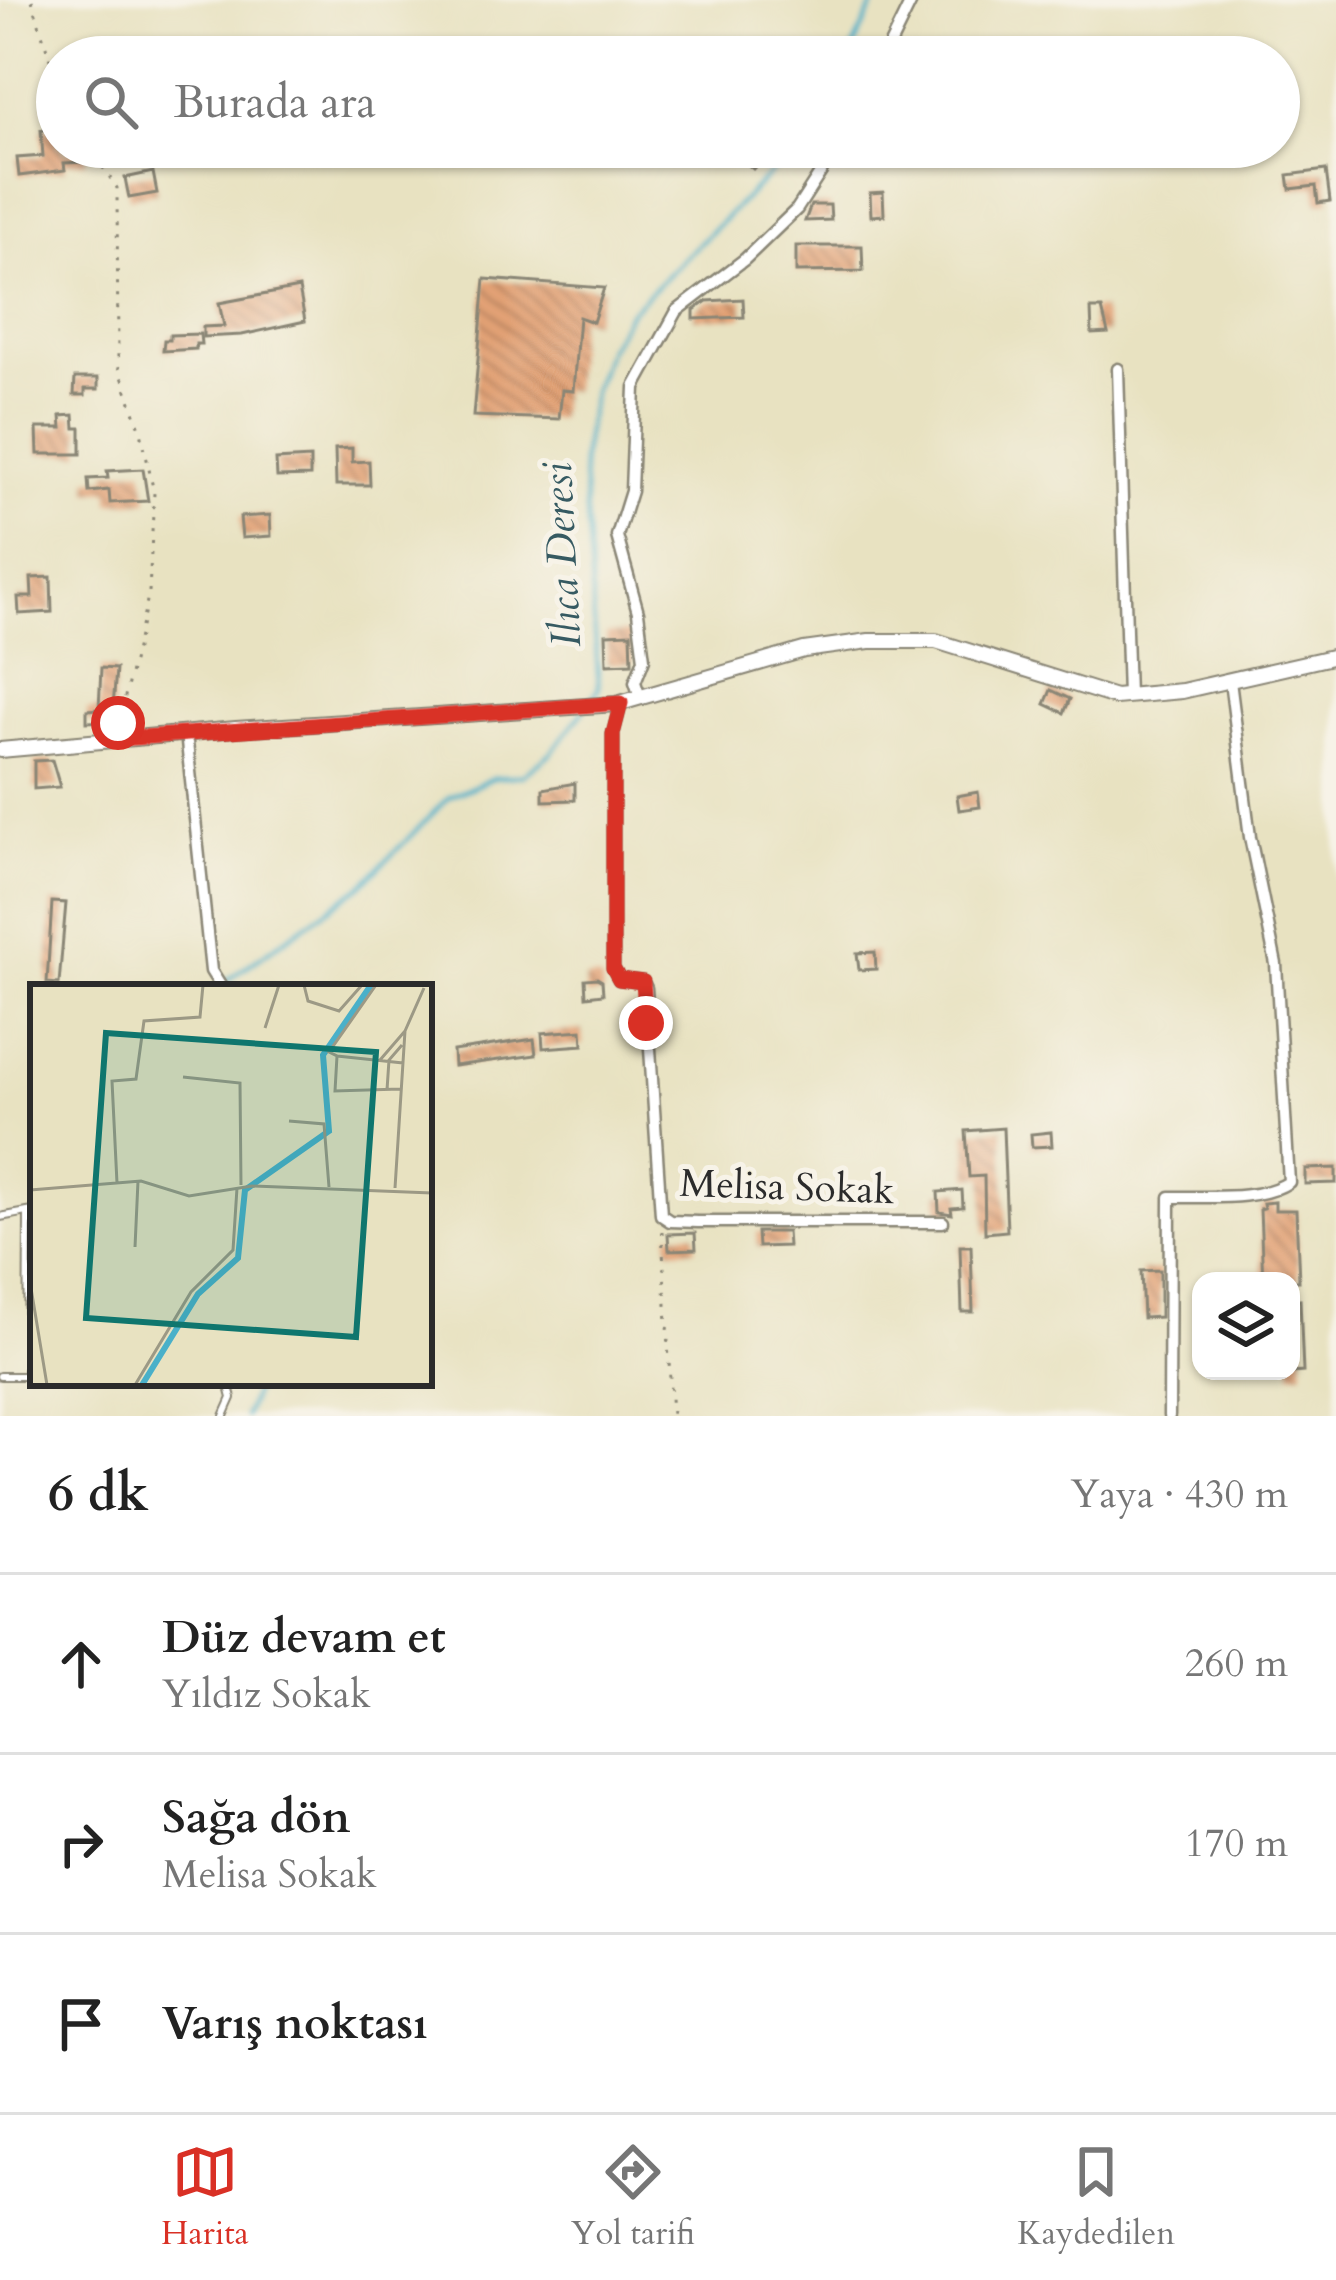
<!DOCTYPE html>
<html lang="tr">
<head>
<meta charset="utf-8">
<style>
	:root { --surface:#fff; --page:#f2f2f2; --text:#222; --muted:#767676; --line:#e0e0e0; --accent:#d93025 }
	body { margin:0; font-family:Cardo,serif; background:var(--page); color:var(--text) }
	.controls { position:absolute; right:36px; bottom:36px; display:grid; overflow:hidden; border-radius:24px; box-shadow:0 3px 9px #0004 }
	.controls button { width:108px; height:108px; display:grid; place-items:center; padding:0; border:0; border-bottom:3px solid var(--line); background:var(--surface); color:var(--text); font:60px sans-serif }
	.stop { position:absolute; width:36px; height:36px; margin:-27px; border:9px solid #d93025; border-radius:50%; background:#fff }
	.stop.end { background:#d93025; border-color:#fff; box-shadow:0 3px 12px #0008 }
	.list { margin:0; padding:0; list-style:none }
	h2 { display:flex; justify-content:space-between; align-items:center; height:156px; margin:0; padding:0 48px; font-size:51px }
	h2 small { font-size:39px; font-weight:400; color:var(--muted) }
	.list li { display:grid; grid-template-columns:78px 1fr auto; gap:36px; align-items:center; box-sizing:border-box; height:180px; padding:0 48px; border-top:3px solid var(--line) }
	.list b { display:block; font-size:45px; white-space:nowrap }
	.list p { margin:0; font-size:39px; white-space:nowrap; color:var(--muted) }
	.list em { font-size:39px; font-style:normal; color:var(--muted) }
	.icon { flex:none; width:66px; height:66px; fill:none; stroke:currentColor; stroke-width:2; stroke-linecap:round; stroke-linejoin:round }
	.map { position:relative; flex:none; width:1336px; height:1416px; overflow:hidden }
	.search { position:absolute; background:var(--surface); box-shadow:0 3px 9px #0004; left:36px; right:36px; top:36px; height:132px; display:flex; align-items:center; gap:30px; box-sizing:border-box; padding:0 42px; border-radius:66px; color:var(--muted); font-size:45px }
	.sheet { height:696px; background:var(--surface) }
	nav { display:flex; justify-content:space-around; align-items:center; box-sizing:border-box; height:168px; border-top:3px solid var(--line); background:var(--surface); font-size:33px; color:var(--muted) }
	nav a { display:grid; justify-items:center; gap:6px }
	nav .on { color:var(--accent) }
	.map>svg:first-child { display:block }
	.lines { fill:none; stroke-linecap:round; stroke-linejoin:round }
	.stream { stroke:#4ab0c9; stroke-width:4.5 }
	.building { fill:url(#building-back-hatch) }
	.service-casing { stroke:#8a8676; stroke-width:10 }
	.minor-casing { stroke:#8a8676; stroke-width:15 }
	.tertiary-casing { stroke:#8a8676; stroke-width:18 }
	.path { stroke:#8a8676; stroke-width:3; stroke-dasharray:3 9; stroke-linecap:butt }
	.service { stroke:#fff; stroke-width:6 }
	.minor { stroke:#fff; stroke-width:10 }
	.tertiary { stroke:#fff; stroke-width:14 }
	.route { stroke:#d93025; stroke-width:15 }
	.labels { text-anchor:middle; dominant-baseline:central; stroke-width:10; stroke-linejoin:round; paint-order:stroke }
	.street-label { font-size:39px; fill:#2b2b2b; stroke:#f7f3e8 }
	.water-label { font-size:42px; font-style:italic; fill:#365a62; stroke:#f7f3e8 }
	.inset-river { fill:none; stroke:#4ab0c9; stroke-width:6 }
	.inset-road { fill:none; stroke:#9c9985; stroke-width:3 }
	.view { fill:#0f766e; fill-opacity:0.15; stroke:#0f766e; stroke-width:6 }
	.inset-edge { fill:none; stroke:#2b2b2b; stroke-width:6 }
</style>
</head>
<body>
<div class="map">
<svg width="1336" height="1416" viewBox="0 0 1336 1416">
	<defs>
		<pattern id="building-back-hatch" width="6" height="6" patternUnits="userSpaceOnUse" patternTransform="scale(3)"><rect width="6" height="6" fill="#e2a175"/><path d="M-1 5l2 2M0 0l6 6M5-1l2 2" fill="none" stroke="#b78360"/></pattern>
	</defs>
	<rect width="100%" height="100%" fill="#f7f3e8"/>
	<filter id="ink" filterUnits="userSpaceOnUse"><feTurbulence type="fractalNoise" baseFrequency=".00833" numOctaves="2"/><feDisplacementMap in="SourceGraphic" scale="24" xChannelSelector="R" yChannelSelector="G"/><feConvolveMatrix kernelMatrix="1 2 1 2 8 2 1 2 1" color-interpolation-filters="sRGB"/></filter>
	<filter id="wash" filterUnits="userSpaceOnUse"><feTurbulence type="fractalNoise" baseFrequency=".004" numOctaves="4" result="noise"/><feDisplacementMap in="SourceGraphic" scale="48" xChannelSelector="R" yChannelSelector="G"/><feGaussianBlur stdDeviation="2.7" result="paint"/><feColorMatrix in="noise" values="0 0 0 0 0 0 0 0 0 0 0 0 0 0 0 0 0 1.4 0 .05"/><feComposite in="paint" operator="in"/></filter>
	<g filter="url(#wash)">
		<rect width="100%" height="100%" fill="#e8e2c1"/>
		<g class="lines">
			<!-- stream -->
			<g class="stream">
				<polyline points="849,57 876,0"/>
				<polyline points="591,700 599,688 582,459 593,391 608,349 629,313 797,147"/>
				<polyline points="223,983 361,886 449,797 493,778 523,775 551,753 584,710"/>
				<polyline points="245,1416 258,1383"/>
			</g>
		</g>
		<g id="blocks">
			<!-- building -->
			<g class="building">
				<polygon points="412,43 413,56 391,57 390,45"/>
				<polygon points="57,129 57,147 63,147 63,152 86,151 86,162 64,163 65,170 19,176 17,158 43,156 41,130"/>
				<polygon points="744,147 774,147 753,169 744,161 751,153"/>
				<polygon points="1326,170 1330,201 1318,203 1316,186 1290,189 1288,175"/>
				<polygon points="153,172 157,193 129,198 125,178"/>
				<polygon points="883,192 884,215 871,216 870,193"/>
				<polygon points="811,205 830,205 831,220 805,221"/>
				<polygon points="796,246 862,246 863,271 796,272"/>
				<polygon points="485,279 604,288 593,322 579,317 573,391 562,390 559,419 473,416"/>
				<polygon points="299,288 305,321 242,335 203,337 203,327 224,326 219,303"/>
				<polygon points="743,299 744,317 694,319 694,310 707,301"/>
				<polygon points="1091,309 1102,309 1108,333 1092,334"/>
				<polygon points="200,334 201,344 196,344 196,349 163,351 164,340 170,340 170,335"/>
				<polygon points="75,378 98,378 98,389 85,389 85,395 74,395"/>
				<polygon points="74,415 75,428 81,428 81,454 38,454 37,428 62,428 61,416"/>
				<polygon points="352,448 352,462 369,461 370,485 336,485 335,449"/>
				<polygon points="310,458 310,476 277,477 276,460"/>
				<polygon points="143,469 148,501 110,503 109,490 89,492 88,479 108,478 107,471"/>
				<polygon points="270,515 271,536 242,538 240,517"/>
				<polygon points="51,577 52,612 19,614 18,597 32,597 31,578"/>
				<polygon points="631,633 632,663 607,664 606,634"/>
				<polygon points="101,668 116,669 113,708 109,708 109,721 87,722 87,710 99,709"/>
				<polygon points="1051,690 1070,699 1064,713 1045,704"/>
				<polygon points="52,760 60,787 34,789 34,761"/>
				<polygon points="575,783 575,800 543,801 543,789"/>
				<polygon points="978,792 980,807 959,810 957,796"/>
				<polygon points="52,902 66,903 59,984 47,983"/>
				<polygon points="875,952 876,969 859,970 857,953"/>
				<polygon points="597,978 602,981 603,994 586,996 585,979"/>
				<polygon points="582,1030 583,1045 543,1048 542,1033"/>
				<polygon points="534,1039 536,1055 454,1066 453,1051"/>
				<polygon points="1003,1128 1007,1231 985,1233 984,1176 969,1177 966,1131"/>
				<polygon points="1051,1132 1052,1146 1032,1147 1031,1134"/>
				<polygon points="1336,1168 1336,1183 1305,1184 1305,1169"/>
				<polygon points="962,1190 963,1207 951,1208 952,1214 939,1212 938,1192"/>
				<polygon points="1275,1202 1275,1210 1296,1210 1299,1281 1263,1281 1260,1209 1264,1208 1263,1203"/>
				<polygon points="757,1232 787,1232 788,1246 758,1247"/>
				<polygon points="695,1233 696,1249 669,1250 668,1234"/>
				<polygon points="960,1246 971,1246 973,1312 962,1312"/>
				<polygon points="1160,1270 1160,1317 1143,1318 1141,1271"/>
				<polygon points="1300,1299 1303,1372 1291,1373 1291,1300"/>
			</g>
		</g>
	</g>
	<g filter="url(#ink)">
		<use href="#blocks" fill-opacity="0" stroke="#8a8676" stroke-width="3"/>
		<g class="lines">
			<defs>
				<g id="service">
					<polyline points="0,1217 33,1211"/>
					<polyline points="0,1376 33,1376"/>
					<polyline points="27,1376 28,1212"/>
					<polyline points="224,1416 232,1398 228,1383"/>
				</g>
				<g id="minor">
					<polyline points="884,57 912,0"/>
					<polyline points="1118,369 1128,696"/>
					<polyline points="640,697 635,682 644,659 638,612 617,536 631,491 635,387 677,311 745,259 797,209 837,147"/>
					<polyline points="621,703 613,734 613,968 619,979 643,982 646,988 661,1215 670,1221 698,1222 943,1222"/>
					<polyline points="186,733 211,971 221,987"/>
					<path d="M1169 1416 1170 1197C1207 1196 1258 1202 1289 1182L1276 964 1250 837 1230 681"/>
				</g>
				<polyline id="tertiary" points="0,750 236,729 617,704 804,650 869,641 936,641 1115,697 1182,691 1336,656"/>
			</defs>
			<!-- service casing -->
			<use href="#service" class="service-casing"/>
			<!-- minor casing -->
			<use href="#minor" class="minor-casing"/>
			<!-- tertiary casing -->
			<use href="#tertiary" class="tertiary-casing"/>
			<!-- path -->
			<g class="path">
				<polyline points="32,0 57,83"/>
				<polyline points="89,147 117,188 118,365 141,431 154,493 149,592 118,727"/>
				<polyline points="662,1231 672,1416"/>
			</g>
			<!-- service -->
			<use href="#service" class="service"/>
			<!-- minor -->
			<use href="#minor" class="minor"/>
			<!-- tertiary -->
			<use href="#tertiary" class="tertiary"/>
		</g>
	</g>
	<g class="lines" filter="url(#ink)">
		<!-- route -->
		<polyline class="route" points="118,723 117,739 621,703 613,734 613,968 619,979 643,982 646,1023"/>
	</g>
	<g class="labels">
		<!-- street labels -->
		<g class="street-label">
			<text transform="translate(787 1187) rotate(2)">Melisa Sokak</text>
		</g>
		<!-- water labels -->
		<g class="water-label">
			<text transform="translate(562 555) rotate(-93)">Ilıca Deresi</text>
		</g>
	</g>
	<!-- overview -->
	<g transform="translate(30 984)">
		<rect width="402" height="402" fill="#e8e2c1"/>
		<path class="inset-river" d="M112 401 168 310 208 274 215 206 299 147 293 71 341 1"/>
		<path class="inset-road" d="M274 1 278 17 309 27 332 1M346 1 299 68 307 72 305 107 370 105M235 44 249 1M307 72 373 79M350 76 375 47M153 93 210 99 211 201M357 106 359 76 372 61M259 137 294 140 299 203M87 199 82 97 106 95 114 37 170 33 173 1M365 204 375 47 394 4M0 206 111 197 159 212 222 202 402 209M105 263 108 197M0 298 17 401M105 401 161 308 203 266 207 204"/>
		<path class="view" d="M76 49 346 68 326 353 56 334Z"/>
		<rect width="402" height="402" class="inset-edge"/>
	</g>
</svg>
<div class="controls">
<button><svg class="icon" aria-label="layers" viewBox="0 0 24 24"><path d="M12 4l9 5-9 5-9-5zM3 14l9 5 9-5"/></svg></button>
</div>
<div class="stop" style="left:118px;top:723px"></div>
<div class="stop end" style="left:646px;top:1023px"></div>
<div class="search"><svg class="icon" aria-label="search" viewBox="0 0 24 24"><circle cx="10" cy="10" r="6"/><path d="M15 15l6 6"/></svg>Burada ara</div>
</div>
<section class="sheet">
<h2>6 dk<small>Yaya · 430 m</small></h2>
<ul class="list">
<li><svg class="icon" aria-label="ahead" viewBox="0 0 24 24"><path d="M12 20V5M6 11l6-6 6 6"/></svg><div><b>Düz devam et</b><p>Yıldız Sokak</p></div><em>260 m</em></li>
<li><svg class="icon" aria-label="right" viewBox="0 0 24 24"><path d="M7 20v-9h11M14 6l5 5-5 5"/></svg><div><b>Sağa dön</b><p>Melisa Sokak</p></div><em>170 m</em></li>
<li><svg class="icon" aria-label="arrive" viewBox="0 0 24 24"><path d="M6 21V4h12l-3 4 3 4H6"/></svg><div><b>Varış noktası</b></div></li>
</ul>
</section>
<nav>
<a class="on"><svg class="icon" aria-label="map" viewBox="0 0 24 24"><path d="M3 6l6-2 6 2 6-2v14l-6 2-6-2-6 2zM9 4v14M15 6v14"/></svg>Harita</a>
<a><svg class="icon" aria-label="directions" viewBox="0 0 24 24"><path d="M12 3l9 9-9 9-9-9zM9 14v-3h6M13 9l2 2-2 2"/></svg>Yol tarifi</a>
<a><svg class="icon" aria-label="saved" viewBox="0 0 24 24"><path d="M7 4h10v16l-5-4-5 4z"/></svg>Kaydedilen</a>
</nav>
</body>
</html>
